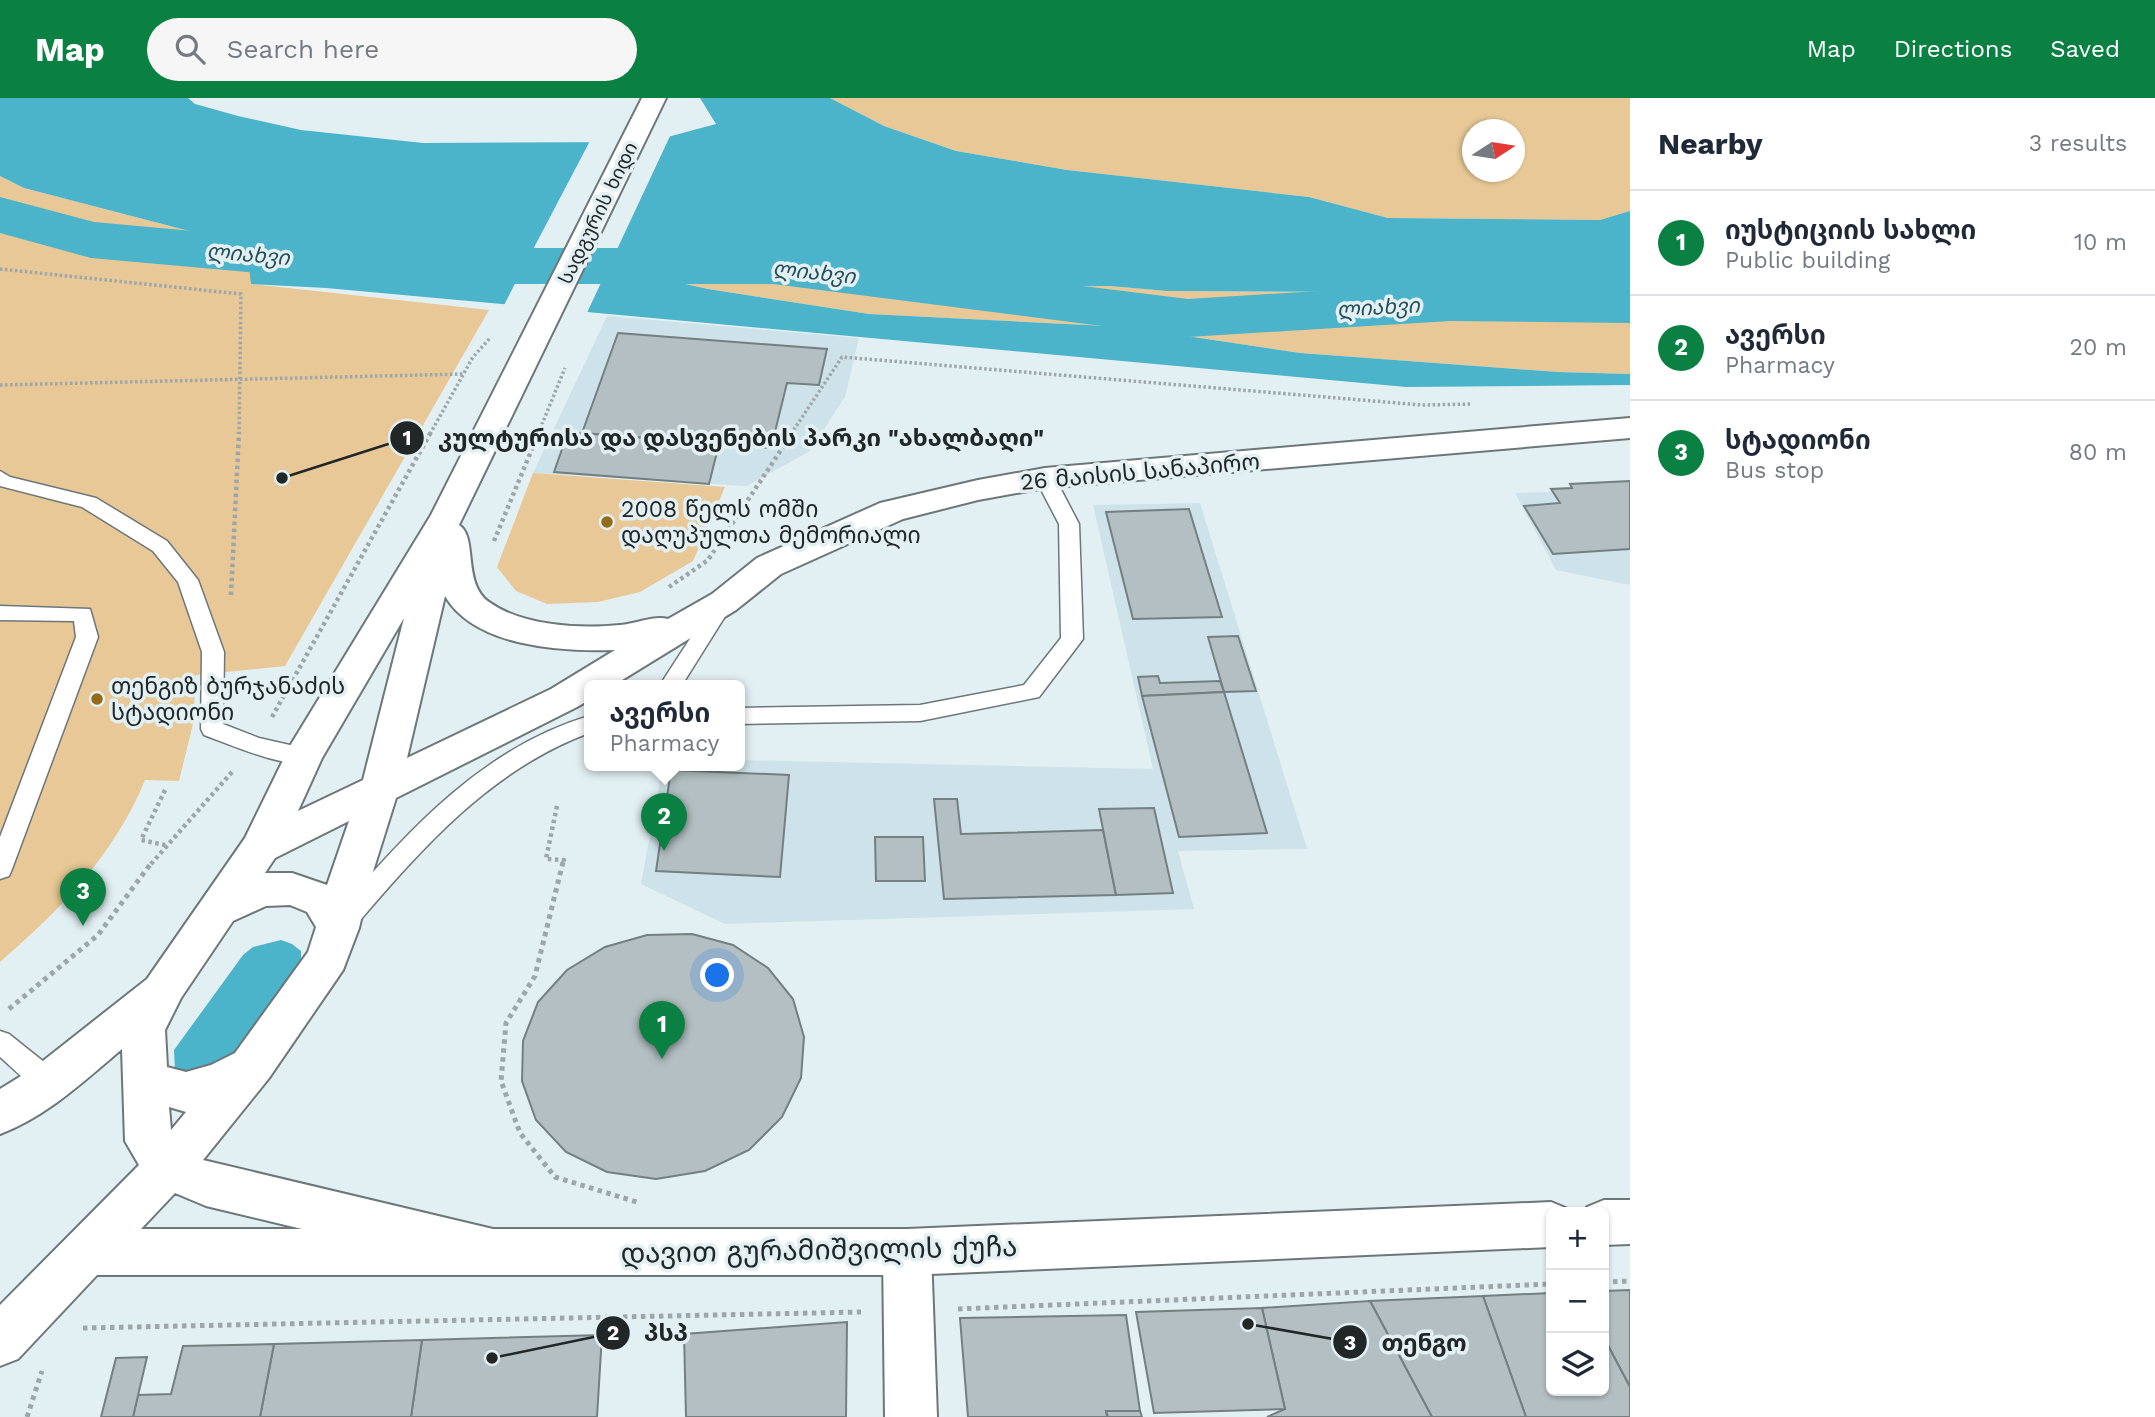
<!DOCTYPE html>
<html lang="en">
<head>
<meta charset="utf-8">
<style>
	:root { --surface:#fff; --page:#f6f6f7; --text:#1f2937; --muted:#747a83; --line:#e0e1e3; --accent:#0b8043 }
	body { margin:0; font-family:"Work Sans","Noto Sans Georgian",sans-serif; background:var(--page); color:var(--text) }
	.controls { position:absolute; right:21px; bottom:21px; display:grid; overflow:hidden; border-radius:10px; box-shadow:0 2px 5px #0004 }
	.controls button { width:63px; height:63px; display:grid; place-items:center; padding:0; border:0; border-bottom:2px solid var(--line); background:var(--surface); color:var(--text); font:35px sans-serif }
	.compass { position:absolute; left:1462px; top:21px; width:63px; height:63px; border-radius:50%; background:var(--surface); box-shadow:0 2px 5px #0004; rotate:78deg }
	.you { position:absolute; left:718px; top:878px; width:24px; height:24px; margin:-18px; border:5px solid #fff; border-radius:50%; background:#1a73e8; box-shadow:0 0 0 10px #1a73e833 }
	.badge { display:grid; place-items:center; width:46px; height:46px; border-radius:50%; background:var(--accent); color:#fff; font-size:23px; font-weight:700 }
	.pin { position:absolute; translate:-50% -58px; filter:drop-shadow(0 2px 4px #0008) }
	.pin::after { content:''; position:absolute; top:37px; width:24px; height:21px; background:inherit; clip-path:polygon(0 0,100% 0,50% 100%) }
	.popup { position:absolute; left:584px; top:582px; width:161px; height:91px; box-sizing:border-box; display:grid; place-content:center; border-radius:10px; background:var(--surface); filter:drop-shadow(0 2px 5px #0005); font-size:23px; white-space:nowrap; color:var(--muted) }
	.popup b { font-size:26px; color:var(--text) }
	.popup::after { content:''; position:absolute; left:50%; top:100%; margin-left:-14px; border:14px solid transparent; border-top-color:var(--surface) }
	.list { margin:0; padding:0; list-style:none }
	h2 { display:flex; justify-content:space-between; align-items:center; height:91px; margin:0; padding:0 28px; font-size:30px }
	h2 small { font-size:23px; font-weight:400; color:var(--muted) }
	.list li { display:grid; grid-template-columns:46px 1fr auto; gap:21px; align-items:center; box-sizing:border-box; height:105px; padding:0 28px; border-top:2px solid var(--line) }
	.list b { display:block; font-size:26px; white-space:nowrap }
	.list p { margin:0; font-size:23px; white-space:nowrap; color:var(--muted) }
	.list em { font-size:23px; font-style:normal; color:var(--muted) }
	.icon { flex:none; width:38px; height:38px; fill:none; stroke:currentColor; stroke-width:2; stroke-linecap:round; stroke-linejoin:round }
	.map { position:relative; flex:none; width:1630px; height:1319px; overflow:hidden }
	header { display:flex; align-items:center; gap:42px; box-sizing:border-box; height:98px; padding:0 35px; background:var(--accent); color:#fff }
	header strong { font-size:33px }
	nav { display:flex; gap:38px; margin-inline-start:auto; font-size:24px }
	.search { width:490px; height:63px; background:var(--page); display:flex; align-items:center; gap:18px; box-sizing:border-box; padding:0 24px; border-radius:38px; color:var(--muted); font-size:26px }
	main { display:flex }
	aside { flex:1; background:var(--surface) }
	.map>svg:first-child { display:block }
	.built { fill:#cee3e9 }
	.green { fill:#e7c896; fill-rule:evenodd }
	.water { fill:#4bb3ca }
	.pier { fill:#e3f0f3 }
	.lines { fill:none; stroke-linecap:round; stroke-linejoin:round }
	.river { fill:#4bb3ca; fill-rule:evenodd }
	.building { fill:#b3bfc2; stroke:#737f81; stroke-width:2 }
	.lane-casing { stroke:#6c7779; stroke-width:3 }
	.street-casing { stroke:#6c7779; stroke-width:4 }
	.secondary-casing { stroke:#6c7779; stroke-width:4 }
	.path-far2 { stroke:#9da7a9; stroke-width:3.5; stroke-dasharray:2.5 2.5; stroke-linecap:butt }
	.path-far1 { stroke:#9da7a9; stroke-width:4.5; stroke-dasharray:3.5 3.5; stroke-linecap:butt }
	.path { stroke:#9da7a9; stroke-width:5; stroke-dasharray:4.5 4.5; stroke-linecap:butt }
	.lane { fill:#fff; fill-rule:evenodd }
	.street { fill:#fff; fill-rule:evenodd }
	.secondary { fill:#fff; fill-rule:evenodd }
	.poi-dot { fill:#956b17; stroke:#e3f0f3; stroke-width:2.5 }
	.labels { text-anchor:middle; dominant-baseline:central; stroke-width:7; stroke-linejoin:round; paint-order:stroke }
	.far-street-label { font-size:19px; fill:#212627; stroke:#e3f0f3 }
	.far-water-label { font-size:21px; font-style:italic; fill:#224f5a; stroke:#e3f0f3 }
	.street-label { font-size:23px; fill:#212627; stroke:#e3f0f3 }
	.poi-label { font-size:23px; fill:#212627; stroke:#e3f0f3; text-anchor:start }
	.near-street-label { font-size:28px; fill:#212627; stroke:#e3f0f3 }
	.leader { fill:none; stroke:#212627; stroke-width:2.5 }
	.callout-dot { fill:#212627; stroke:#e3f0f3; stroke-width:2.5 }
	.mark-label { font-size:21px; text-anchor:middle; font-weight:bold; fill:#fff }
	.callout-label { font-size:24px; text-anchor:middle; font-weight:bold; fill:#212627; stroke:#e3f0f3; stroke-width:7; stroke-linejoin:round; paint-order:stroke }
</style>
</head>
<body>
<header>
<strong>Map</strong>
<div class="search"><svg class="icon" aria-label="search" viewBox="0 0 24 24"><circle cx="10" cy="10" r="6"/><path d="M15 15l6 6"/></svg>Search here</div>
<nav><a>Map</a><a>Directions</a><a>Saved</a></nav>
</header>
<main>
<div class="map">
<svg width="1630" height="1319" viewBox="0 0 1630 1319">
	<rect width="100%" height="100%" fill="#e3f0f3"/>
	<!-- built -->
	<g class="built">
		<polygon points="607,218 859,240 845,299 810,353 747,388 533,375"/>
		<polygon points="1630,391 1630,487 1556,472 1515,395"/>
		<polygon points="1200,405 1307,751 1178,753 1194,811 725,826 641,786 663,667 739,667 739,662 1153,671 1093,407"/>
	</g>
	<!-- green -->
	<g class="green">
		<path d="M830 0H1630V113L1600 122 1388 120 1309 99 1067 72 956 53 884 28ZM1472 32H1514V74H1472Z"/>
		<path d="M0 78 24 90 220 141C247 154 248 157 252 186L489 212 285 568 196 577 193 626 179 683 145 682C115 756 60 812 0 864Z"/>
		<polygon points="417,150 489,150 525,157 665,153 735,158 816,174 898,172 980,189 1111,188 1167,193 1388,194 1518,205 1630,223 1630,276 1558,274 1300,255 1126,229 869,216 708,191 635,175 488,176 436,179 330,173 274,155 329,156"/>
		<polygon points="533,375 725,389 693,463 640,494 598,504 547,506 516,493 497,469"/>
	</g>
	<!-- water -->
	<g class="water">
		<path d="M0 0H188L195 6 238 18 301 32 423 45 649 44 716 26 700 0H830L884 28 956 53 1067 72 1309 99 1388 120 1600 122 1630 113V223L1518 205 1388 194 1167 193 1110 188 980 189 898 172 816 174 735 158 665 153 555 159 525 157 489 150H417L329 156H277L330 173 388 177 436 179 488 176 635 175 708 191 869 216 1126 229 1300 255 1558 274 1630 276V287L1406 289 326 190 251 186C248 157 247 154 220 141L24 90 0 78Z"/>
		<polygon points="281,842 292,846 301,853 301,864 227,971 212,982 175,973 174,952 243,857 253,849"/>
	</g>
	<!-- pier -->
	<g class="pier">
		<polygon points="671,36 613,160 528,161 591,41 648,40"/>
		<polygon points="522,172 607,172 585,219 502,211"/>
	</g>
	<g class="lines">
		<!-- river -->
		<polygon class="river" points="0,99 94,124 380,150 773,150 1188,201 1450,185 1630,187 1630,225 1450,223 1188,239 773,186 380,186 91,160 0,135"/>
	</g>
	<!-- building -->
	<g class="building">
		<polygon points="618,235 827,251 819,287 787,285 771,350 582,335"/>
		<polygon points="568,334 582,335 719,346 709,386 554,374"/>
		<polygon points="1630,383 1630,451 1553,456 1524,408 1560,405 1551,391 1572,390 1570,386"/>
		<polygon points="1189,411 1222,519 1133,521 1106,414"/>
		<polygon points="1238,538 1256,593 1224,594 1208,539"/>
		<polygon points="1158,578 1160,585 1220,583 1224,594 1142,598 1138,579"/>
		<polygon points="1224,594 1267,735 1179,739 1142,598"/>
		<polygon points="671,672 789,677 780,779 656,773"/>
		<polygon points="934,701 957,701 961,736 1103,732 1116,797 944,801"/>
		<polygon points="1154,710 1173,795 1116,797 1099,711"/>
		<polygon points="875,739 923,739 925,783 876,783"/>
		<polygon points="692,836 733,847 768,870 793,901 804,939 801,980 782,1019 749,1052 705,1073 656,1081 607,1074 566,1054 536,1022 522,983 523,943 538,904 567,872 605,849 647,837"/>
		<polygon points="1630,1192 1630,1289 1604,1240 1604,1193"/>
		<polygon points="1551,1195 1551,1293 1604,1293 1604,1240 1630,1289 1630,1319 1526,1319 1483,1198"/>
		<polygon points="1483,1198 1526,1319 1432,1319 1370,1203"/>
		<polygon points="1370,1203 1432,1319 1267,1319 1285,1311 1262,1210"/>
		<polygon points="1262,1210 1285,1311 1154,1315 1136,1214"/>
		<polygon points="1126,1217 1140,1313 1106,1313 1107,1319 968,1319 960,1220"/>
		<polygon points="847,1224 846,1319 686,1319 684,1236"/>
		<polygon points="602,1237 597,1319 411,1319 422,1242"/>
		<polygon points="422,1242 411,1319 260,1319 274,1246"/>
		<polygon points="274,1246 260,1319 133,1319 138,1297 171,1296 183,1248"/>
		<polygon points="147,1259 133,1319 101,1319 116,1260"/>
		<polygon points="1106,1313 1140,1313 1142,1319 1108,1319"/>
	</g>
	<g class="lines">
		<defs>
			<g id="lane">
				<path d="M0 373 10 379 96 400 167 443 198 482 224 554 223 626 259 640 312 652 315 658 312 664C287 672 229 646 204 637L201 631 202 554 178 484 153 453 82 409 0 388Z"/>
				<polygon points="1045,374 1052,376 1055,380 1079,426 1083,541 1039,599 920,623 739,626 739,610 920,607 1024,587 1061,540 1059,426 1035,380 1038,376"/>
				<polygon points="724,497 731,499 734,504 682,587 660,587 717,499"/>
				<polygon points="0,508 90,511 98,539 12,771 9,778 0,781 0,739 76,539 74,523 0,522"/>
				<path d="M589 618V635C490 672 423 749 356 827L347 830 338 827 335 820 338 813C410 732 482 650 589 618Z"/>
				<path d="M0 933 9 936 59 976 63 984 59 992C38 1000 16 972 0 959Z"/>
			</g>
			<polygon id="street" points="907,1131 924,1138 931,1154 937,1319 885,1319 883,1154 890,1138"/>
			<g id="secondary">
				<path d="M642 0H666L459 427C478 439 462 485 489 504 522 528 580 531 620 527 635 526 654 517 668 521L712 496 757 460 880 405 978 382 1045 370 1630 320V340L1045 390 978 402 903 421 781 476 736 512 614 587H589V602L577 609 396 700 370 783 359 830 343 872 269 980 203 1062 493 1131H907L1551 1104 1568 1111 1570 1114H1551V1149L907 1177H97L18 1261 0 1268V1207L139 1067 125 1043 122 951C84 983 46 1019 0 1036V991L34 970 147 881 245 740 290 648 431 417ZM445 498C475 549 562 554 615 552L551 591 407 660ZM404 520 363 682 298 713 322 660ZM349 723 327 787 292 775H265L275 760ZM290 807 307 814 316 829 308 854 235 955 211 967 186 974 167 969 165 932 181 900 233 823 266 808ZM169 1009 186 1014 171 1032ZM175 1095 206 1108 302 1131H141Z"/>
				<polygon points="1604,1102 1630,1102 1630,1146 1604,1147 1604,1114 1585,1114 1587,1109"/>
			</g>
		</defs>
		<!-- lane casing -->
		<use href="#lane" class="lane-casing"/>
		<!-- street casing -->
		<use href="#street" class="street-casing"/>
		<!-- secondary casing -->
		<use href="#secondary" class="secondary-casing"/>
		<!-- path-far2 -->
		<g class="path-far2">
			<polyline points="0,171 241,196 239,336"/>
			<polyline points="0,287 464,276"/>
			<polyline points="430,336 473,259 491,239"/>
			<polyline points="538,336 565,270"/>
			<polyline points="791,336 842,259 1422,307 1472,306"/>
		</g>
		<!-- path-far1 -->
		<g class="path-far1">
			<polyline points="494,443 539,334"/>
			<polyline points="669,489 708,462 793,334"/>
			<polyline points="231,497 239,334"/>
			<polyline points="272,619 431,334"/>
			<polyline points="165,692 141,742 165,747"/>
			<polyline points="557,708 546,761 564,762 563,766"/>
			<polyline points="151,766 232,674"/>
		</g>
		<!-- path -->
		<g class="path">
			<polyline points="563,764 535,878 506,925 501,983 520,1035 555,1079 640,1105"/>
			<polyline points="9,911 98,837 152,764"/>
			<polyline points="1604,1184 1630,1183"/>
			<polyline points="958,1211 1551,1186"/>
			<polyline points="83,1230 861,1214"/>
			<polyline points="27,1319 42,1273"/>
		</g>
		<!-- lane -->
		<use href="#lane" class="lane"/>
		<!-- street -->
		<use href="#street" class="street"/>
		<!-- secondary -->
		<use href="#secondary" class="secondary"/>
	</g>
	<!-- markers -->
	<g class="poi-dot">
		<circle cx="607" cy="424" r="7"/>
		<circle cx="97" cy="601" r="7"/>
	</g>
	<g class="labels">
		<!-- far-street labels -->
		<g class="far-street-label">
			<text transform="translate(598 115) rotate(-64)">სადგურის ხიდი</text>
		</g>
		<!-- far-water labels -->
		<g class="far-water-label">
			<text transform="translate(248 156) rotate(5)">ლიახვი</text>
			<text transform="translate(814 174) rotate(6)">ლიახვი</text>
			<text transform="translate(1378 209) rotate(-3)">ლიახვი</text>
		</g>
		<!-- street labels -->
		<g class="street-label">
			<text transform="translate(1140 374) rotate(-5)">26 მაისის სანაპირო</text>
		</g>
		<!-- poi labels -->
		<g class="poi-label">
			<text x="621" y="411">2008 წელს ომში<tspan x="621" dy="26">დაღუპულთა მემორიალი</tspan></text>
			<text x="111" y="588">თენგიზ ბურჯანაძის<tspan x="111" dy="26">სტადიონი</tspan></text>
		</g>
		<!-- near-street labels -->
		<g class="near-street-label">
			<text transform="translate(819 1152) rotate(-1)">დავით გურამიშვილის ქუჩა</text>
		</g>
	</g>
	<!-- callouts -->
	<path class="leader" d="M282 380L407 340M492 1260L613 1235M1248 1226L1350 1244"/>
	<g class="callout-dot">
		<circle cx="282" cy="380" r="7"/>
		<circle cx="492" cy="1260" r="7"/>
		<circle cx="1248" cy="1226" r="7"/>
		<circle cx="407" cy="340" r="18"/>
		<circle cx="613" cy="1235" r="18"/>
		<circle cx="1350" cy="1244" r="18"/>
	</g>
	<g class="mark-label">
		<text x="407" y="347">1</text>
		<text x="613" y="1242">2</text>
		<text x="1350" y="1252">3</text>
	</g>
	<g class="callout-label">
		<text x="741" y="348">კულტურისა და დასვენების პარკი "ახალბაღი"</text>
		<text x="666" y="1243">პსპ</text>
		<text x="1424" y="1253">თენგო</text>
	</g>
</svg>
<div class="controls">
<button>+</button>
<button>−</button>
<button><svg class="icon" aria-label="layers" viewBox="0 0 24 24"><path d="M12 4l9 5-9 5-9-5zM3 14l9 5 9-5"/></svg></button>
</div>
<svg class="compass" viewBox="-18 -18 36 36"><path d="M0-13l5 13h-10z" fill="#e53935"/><path d="M0 13l5-13h-10z" fill="#747a83"/></svg>
<div class="you"></div>
<div class="pin badge" style="left:662px;top:961px">1</div>
<div class="pin badge" style="left:664px;top:753px">2</div>
<div class="popup"><b>ავერსი</b>Pharmacy</div>
<div class="pin badge" style="left:83px;top:828px">3</div>
</div>
<aside>
<h2>Nearby<small>3 results</small></h2>
<ul class="list">
<li><span class="badge">1</span><div><b>იუსტიციის სახლი</b><p>Public building</p></div><em>10 m</em></li>
<li><span class="badge">2</span><div><b>ავერსი</b><p>Pharmacy</p></div><em>20 m</em></li>
<li><span class="badge">3</span><div><b>სტადიონი</b><p>Bus stop</p></div><em>80 m</em></li>
</ul>
</aside>
</main>
</body>
</html>
